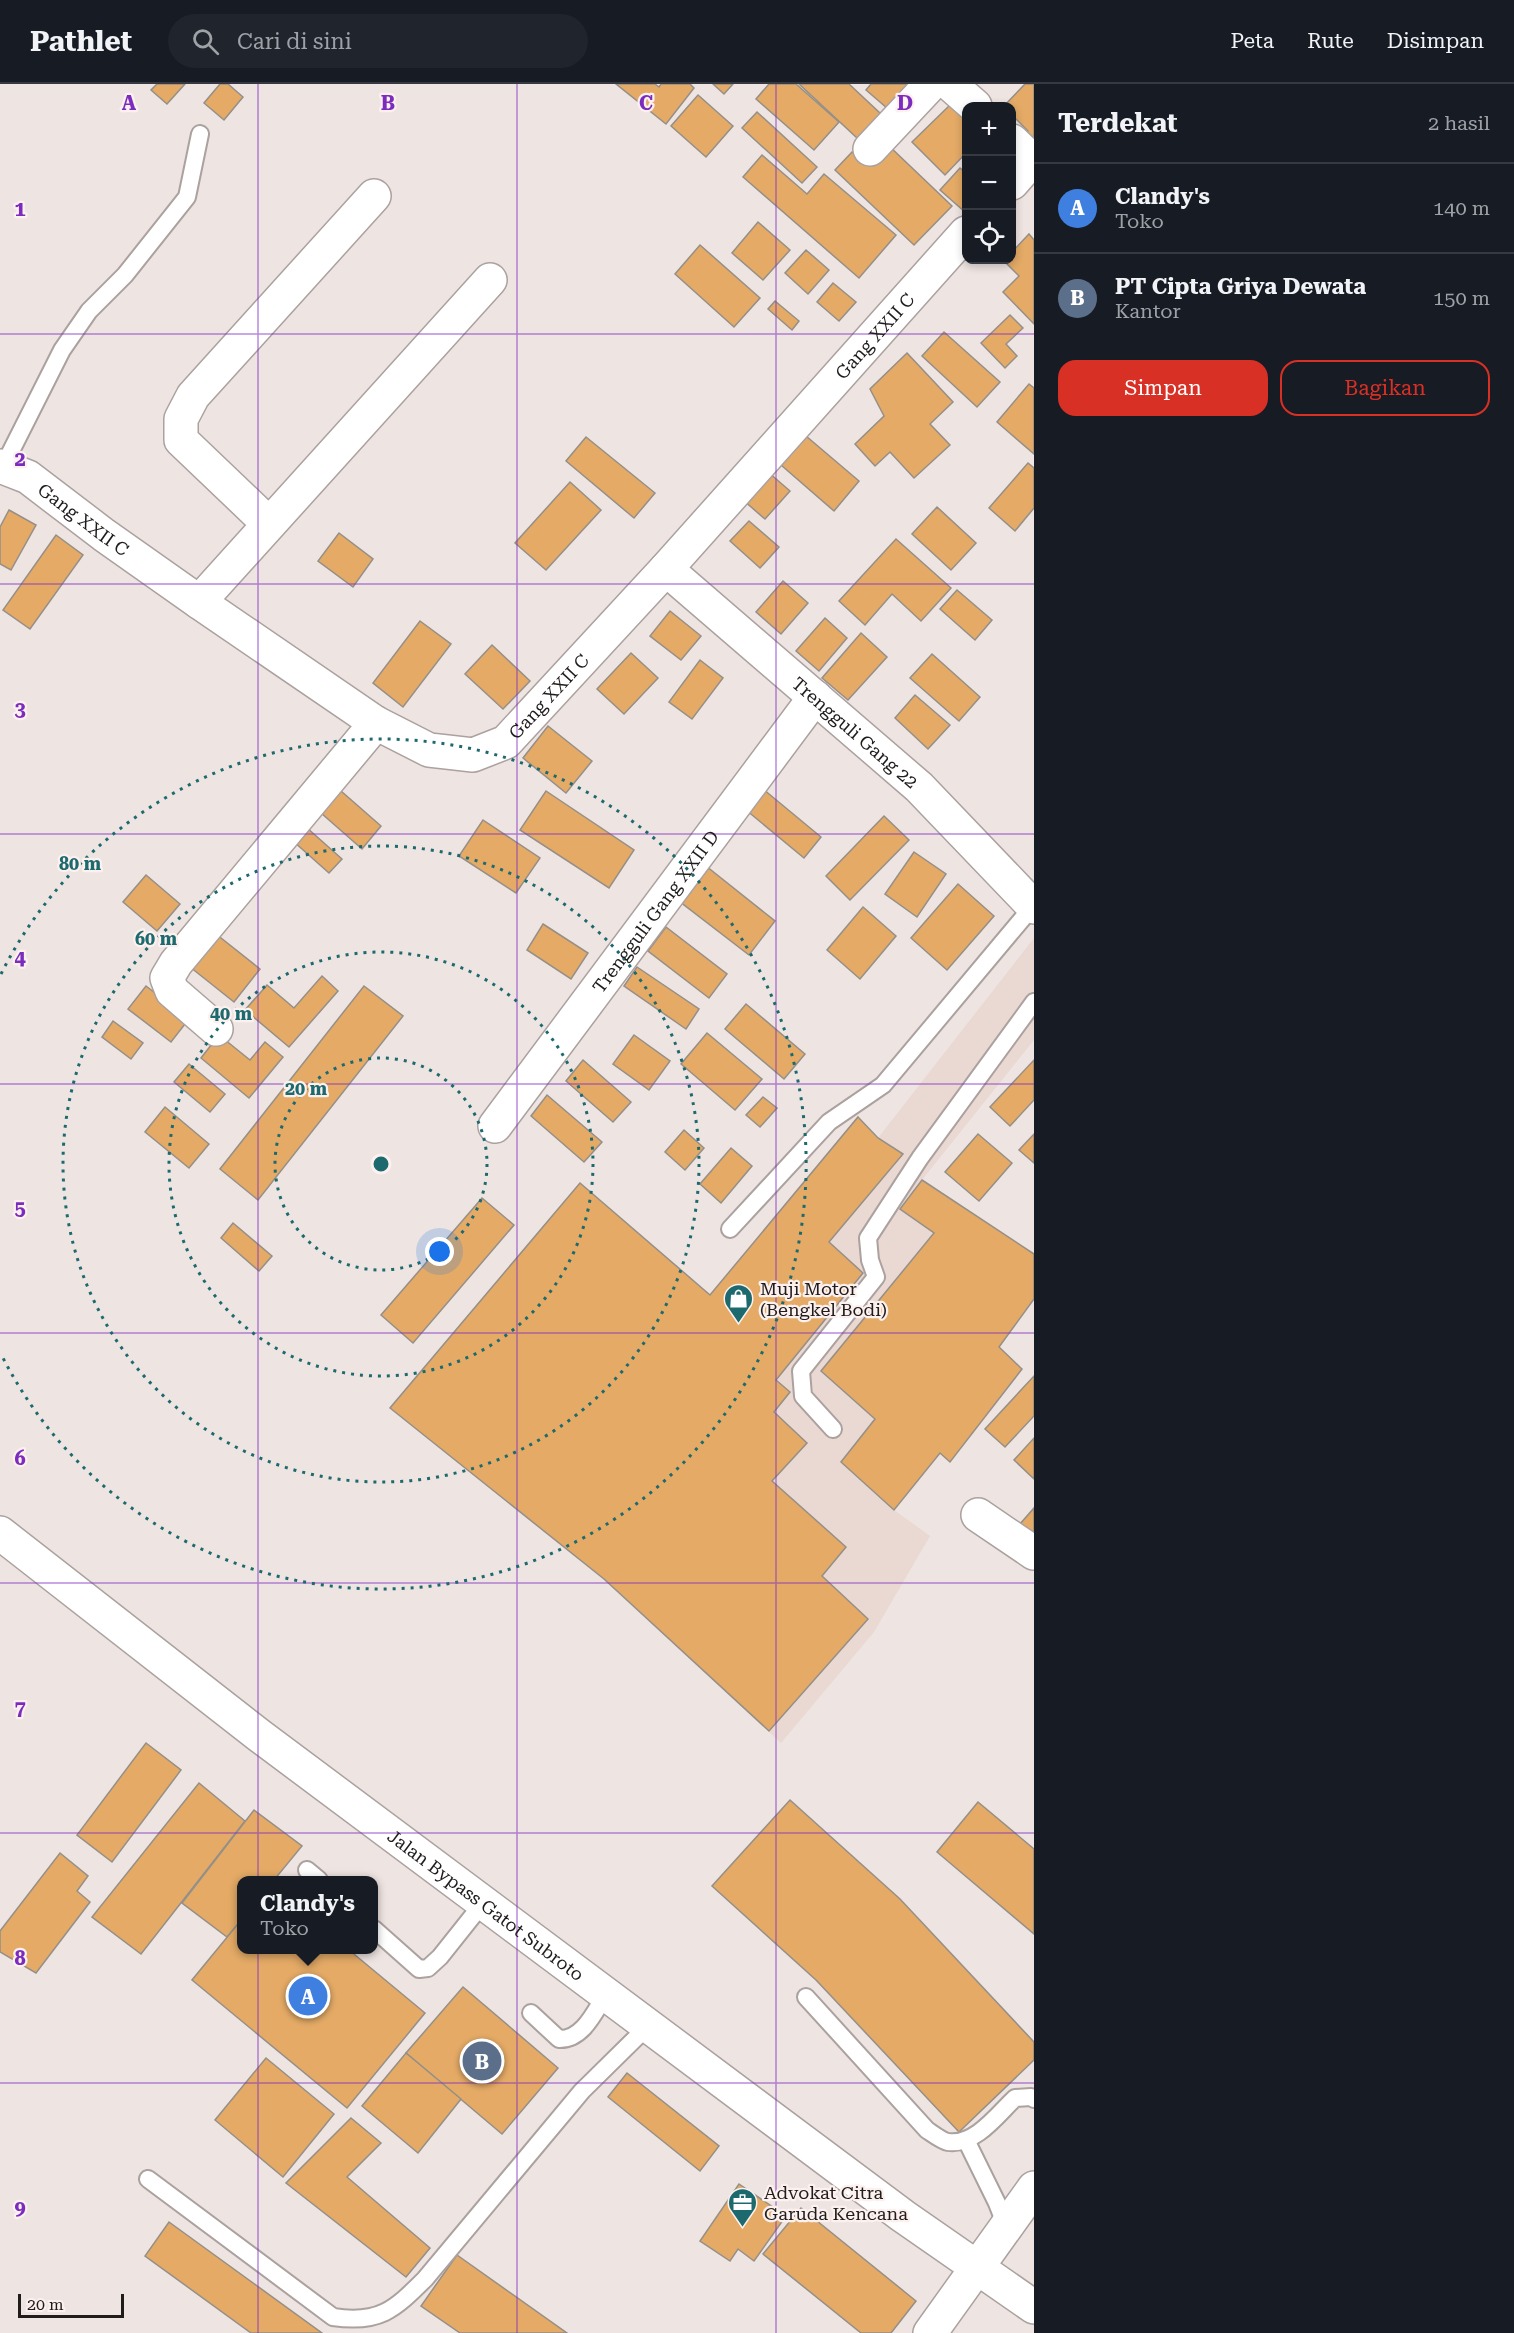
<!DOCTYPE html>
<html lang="id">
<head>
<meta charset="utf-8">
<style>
	:root { --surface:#171b24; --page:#20242c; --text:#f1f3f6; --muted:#9ea1a6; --line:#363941; --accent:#d93025 }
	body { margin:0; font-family:"Roboto Serif",serif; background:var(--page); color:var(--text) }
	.controls { position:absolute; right:18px; top:18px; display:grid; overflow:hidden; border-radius:12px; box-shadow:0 3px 9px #0003 }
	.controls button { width:54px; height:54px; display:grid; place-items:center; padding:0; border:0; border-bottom:2px solid var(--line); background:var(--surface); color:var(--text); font:30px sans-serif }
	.scale { position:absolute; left:18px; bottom:15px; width:106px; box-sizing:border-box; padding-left:6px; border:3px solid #1f1c1b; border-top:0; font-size:16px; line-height:21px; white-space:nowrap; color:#1f1c1b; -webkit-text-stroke:4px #fcf1ee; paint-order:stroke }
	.you { position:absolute; left:440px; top:1168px; width:21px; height:21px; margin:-15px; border:4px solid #fff; border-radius:50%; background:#1a73e8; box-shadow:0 0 0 9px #1a73e833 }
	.badge { display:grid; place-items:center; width:39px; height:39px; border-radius:50%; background:var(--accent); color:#fff; font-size:20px; font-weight:700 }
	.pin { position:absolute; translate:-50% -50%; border:3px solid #fff; box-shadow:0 2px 6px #0006 }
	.popup { position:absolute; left:237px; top:1792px; width:141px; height:78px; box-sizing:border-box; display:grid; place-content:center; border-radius:12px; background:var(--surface); filter:drop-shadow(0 2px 4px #0005); font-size:20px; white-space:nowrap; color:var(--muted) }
	.popup b { font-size:22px; color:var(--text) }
	.popup::after { content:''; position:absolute; left:50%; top:100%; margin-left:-12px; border:12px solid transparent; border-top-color:var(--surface) }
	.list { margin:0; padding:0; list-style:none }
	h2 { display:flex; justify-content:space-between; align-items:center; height:78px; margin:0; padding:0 24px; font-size:26px }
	h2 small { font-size:20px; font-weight:400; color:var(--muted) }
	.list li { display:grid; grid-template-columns:39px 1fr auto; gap:18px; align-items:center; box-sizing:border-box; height:90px; padding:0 24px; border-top:2px solid var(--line) }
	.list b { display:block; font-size:22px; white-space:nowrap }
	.list p { margin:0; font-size:20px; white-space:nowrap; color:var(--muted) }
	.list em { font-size:20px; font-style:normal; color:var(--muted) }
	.actions { display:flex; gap:12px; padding:18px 24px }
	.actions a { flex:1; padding:14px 0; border:2px solid var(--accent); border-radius:18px; text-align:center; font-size:21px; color:var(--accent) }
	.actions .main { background:var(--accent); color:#fff }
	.icon { flex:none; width:33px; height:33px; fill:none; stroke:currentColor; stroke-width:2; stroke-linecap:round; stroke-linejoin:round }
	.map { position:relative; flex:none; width:1034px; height:2249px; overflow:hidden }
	header { display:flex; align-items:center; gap:36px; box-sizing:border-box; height:84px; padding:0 30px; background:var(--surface); border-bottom:2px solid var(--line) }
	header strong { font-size:28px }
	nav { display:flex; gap:33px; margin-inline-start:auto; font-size:21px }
	.search { width:420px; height:54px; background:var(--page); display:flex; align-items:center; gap:15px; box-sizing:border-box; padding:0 21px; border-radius:33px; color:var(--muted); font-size:22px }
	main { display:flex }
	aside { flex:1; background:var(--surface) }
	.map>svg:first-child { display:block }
	.built { fill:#ead8d2 }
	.building { fill:#e4aa66; stroke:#958f88; stroke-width:1.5 }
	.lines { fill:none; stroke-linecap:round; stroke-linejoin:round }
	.service-casing { stroke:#aba19f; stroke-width:20 }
	.minor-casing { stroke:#aba19f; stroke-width:36 }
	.secondary-casing { stroke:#aba19f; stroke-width:36 }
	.trunk-casing { stroke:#aba19f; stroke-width:36 }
	.service { stroke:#fff; stroke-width:16 }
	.minor { stroke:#fff; stroke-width:33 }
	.secondary { stroke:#fff; stroke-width:33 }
	.trunk { stroke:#fff; stroke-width:33 }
	.grid { fill:none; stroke:#7b2cbf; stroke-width:1.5; stroke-opacity:0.55 }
	.ring { fill:none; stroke:#1c696e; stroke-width:3; stroke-dasharray:3 6 }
	.labels { text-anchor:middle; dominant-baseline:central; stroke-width:4.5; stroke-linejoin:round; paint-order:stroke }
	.street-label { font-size:18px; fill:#1f1c1b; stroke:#fcf1ee }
	.poi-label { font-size:18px; fill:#1f1c1b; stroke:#fcf1ee; text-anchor:start }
	.grid-label { font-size:20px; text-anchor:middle; font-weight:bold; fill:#7b2cbf; stroke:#fcf1ee; stroke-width:4.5; stroke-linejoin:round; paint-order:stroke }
	.centre { fill:#1c696e; stroke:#fcf1ee; stroke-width:3 }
	.ring-label { font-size:18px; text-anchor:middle; font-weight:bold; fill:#1c696e; stroke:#fcf1ee; stroke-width:4.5; stroke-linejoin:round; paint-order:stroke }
</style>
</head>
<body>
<header>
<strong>Pathlet</strong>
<div class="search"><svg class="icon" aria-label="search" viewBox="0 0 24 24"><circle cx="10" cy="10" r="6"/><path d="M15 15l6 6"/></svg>Cari di sini</div>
<nav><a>Peta</a><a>Rute</a><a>Disimpan</a></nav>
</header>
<main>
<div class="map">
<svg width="1034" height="2249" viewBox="0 0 1034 2249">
	<rect width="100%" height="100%" fill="#eee4e1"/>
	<!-- built -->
	<polygon class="built" points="1034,854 1034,956 922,1096 1034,1170 1034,1215 999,1263 1022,1285 950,1378 940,1370 894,1426 930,1452 874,1548 781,1659 604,1495 390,1324 580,1099 710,1211 858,1033 878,1054"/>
	<!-- building -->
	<g class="building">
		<polygon points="157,0 185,0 167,20 151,6"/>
		<polygon points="220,0 228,0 243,13 224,36 204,19"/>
		<polygon points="616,0 655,0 659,3 661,0 690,0 694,4 666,40"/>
		<polygon points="713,0 733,0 724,10"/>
		<polygon points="769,0 796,0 839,38 814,66 756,15"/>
		<polygon points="799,0 849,0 881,30 857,54"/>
		<polygon points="871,0 921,0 895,31 866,6"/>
		<polygon points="1025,0 1034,0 1034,71 1019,57 1028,47 1012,31 1012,22 1004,22"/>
		<polygon points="698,11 733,42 706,73 671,42"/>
		<polygon points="951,20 966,36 966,69 945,91 912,58"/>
		<polygon points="757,28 817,83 802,99 742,44"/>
		<polygon points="887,60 952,122 914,161 835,86 852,68 867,81"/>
		<polygon points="762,71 807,110 824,90 896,151 859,194 743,93"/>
		<polygon points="960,84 966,89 966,126 965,128 940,106"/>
		<polygon points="758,138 790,166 763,196 732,169"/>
		<polygon points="1029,150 1034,156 1034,240 1003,208 1019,192 1003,176 1012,176 1012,168"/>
		<polygon points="700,161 760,214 734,243 675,190"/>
		<polygon points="806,166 829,186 808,210 785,189"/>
		<polygon points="833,199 856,218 839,237 817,218"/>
		<polygon points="775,217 799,237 792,246 768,225"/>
		<polygon points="1010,231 1023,244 1006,260 1017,272 1005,284 981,259"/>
		<polygon points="944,248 1000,298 977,323 922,272"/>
		<polygon points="907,269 953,318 930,340 950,361 914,394 890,368 875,382 855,360 884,332 870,305"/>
		<polygon points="1029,300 1034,304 1034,370 997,338"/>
		<polygon points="806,352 859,397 834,427 781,381"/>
		<polygon points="586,353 655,409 634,434 566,377"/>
		<polygon points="1028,379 1034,384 1034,424 1015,447 989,424"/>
		<polygon points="768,388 790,407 765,435 743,416"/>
		<polygon points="570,398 601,426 546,486 515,459"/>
		<polygon points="937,423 976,459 951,486 912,450"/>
		<polygon points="9,426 36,441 11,486 0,480 0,443"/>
		<polygon points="749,437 779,463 760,484 730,457"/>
		<polygon points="339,449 373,475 353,503 318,477"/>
		<polygon points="56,451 83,471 30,545 3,526"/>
		<polygon points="896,455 951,504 921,537 892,510 865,541 839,517"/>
		<polygon points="783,497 808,519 781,550 756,528"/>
		<polygon points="957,506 992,536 975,556 940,525"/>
		<polygon points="670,527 701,552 681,576 650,552"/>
		<polygon points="825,534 847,554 819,587 796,567"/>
		<polygon points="420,537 451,560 403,623 373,599"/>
		<polygon points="861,549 887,573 848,616 822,594"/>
		<polygon points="492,561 530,597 503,625 465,590"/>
		<polygon points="631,569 658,594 624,630 597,605"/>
		<polygon points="932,570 980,613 959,637 910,594"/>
		<polygon points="700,576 723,594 692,635 669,618"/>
		<polygon points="915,611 950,641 928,665 895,634"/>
		<polygon points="548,642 592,677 566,709 523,674"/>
		<polygon points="763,705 821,753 804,774 746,726"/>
		<polygon points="341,707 381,742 362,765 321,729"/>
		<polygon points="546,707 634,766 609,804 520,746"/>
		<polygon points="884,732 909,756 850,816 826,792"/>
		<polygon points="483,736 540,774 516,809 459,772"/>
		<polygon points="306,743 342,775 329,789 293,757"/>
		<polygon points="914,768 946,790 917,833 885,810"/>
		<polygon points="706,782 775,837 749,871 679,817"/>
		<polygon points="146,791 180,820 157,847 123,818"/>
		<polygon points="958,800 994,832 947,886 911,854"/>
		<polygon points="863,823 896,852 860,895 827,866"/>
		<polygon points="543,840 588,869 571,895 527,866"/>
		<polygon points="666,843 727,890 709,914 648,867"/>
		<polygon points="216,850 260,885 234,918 190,883"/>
		<polygon points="637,883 699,925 686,945 624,902"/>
		<polygon points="322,892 338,907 289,963 245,926 267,901 294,924"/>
		<polygon points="146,902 189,935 171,958 128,925"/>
		<polygon points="364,902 403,932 258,1116 220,1085"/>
		<polygon points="746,920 805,970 784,995 725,945"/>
		<polygon points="113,937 143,959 131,975 102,953"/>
		<polygon points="707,949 762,995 735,1026 681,980"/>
		<polygon points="219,951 250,976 265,958 283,973 249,1014 201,974"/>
		<polygon points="634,951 670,977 649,1006 613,980"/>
		<polygon points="583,976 631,1018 613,1038 566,997"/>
		<polygon points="1034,976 1034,1016 1010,1042 990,1023"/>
		<polygon points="189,980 225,1010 210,1028 174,998"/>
		<polygon points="547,1011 602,1058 584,1078 531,1032"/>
		<polygon points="763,1013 777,1024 760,1043 746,1031"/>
		<polygon points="165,1023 209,1060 189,1084 145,1048"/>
		<polygon points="858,1033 878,1054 903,1070 829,1158 863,1189 776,1296 790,1308 774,1328 807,1359 772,1397 846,1463 822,1492 868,1535 769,1647 604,1495 390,1324 580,1099 710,1211"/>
		<polygon points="684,1046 704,1064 685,1086 665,1068"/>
		<polygon points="978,1050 1012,1079 979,1117 945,1088"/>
		<polygon points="1034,1050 1034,1079 1019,1066"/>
		<polygon points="731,1064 752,1082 721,1119 700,1100"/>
		<polygon points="922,1096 1034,1170 1034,1215 999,1263 1022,1285 950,1378 940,1369 894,1426 841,1378 875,1335 821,1287 934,1149 900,1125"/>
		<polygon points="482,1114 514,1141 413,1259 381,1231"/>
		<polygon points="233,1139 272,1172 259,1187 221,1154"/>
		<polygon points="1034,1292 1034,1332 1005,1363 985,1345"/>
		<polygon points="1034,1354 1034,1395 1014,1376"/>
		<polygon points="1034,1424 1034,1452 1020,1440"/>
		<polygon points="146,1659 181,1686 112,1778 77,1751"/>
		<polygon points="199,1699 245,1737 141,1870 92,1833"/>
		<polygon points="790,1716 900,1815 1034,1958 1034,1976 959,2048 816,1896 712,1802"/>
		<polygon points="978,1718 1034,1765 1034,1850 937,1768"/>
		<polygon points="254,1726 302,1762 274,1796 242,1796 242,1835 227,1853 182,1819"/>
		<polygon points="60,1769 88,1792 77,1807 90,1818 36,1889 0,1868 0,1847"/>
		<polygon points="242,1835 242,1866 349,1866 425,1929 347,2024 192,1896"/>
		<polygon points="463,1903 558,1984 502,2050 406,1969"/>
		<polygon points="406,1969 461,2015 418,2069 362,2022"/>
		<polygon points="266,1974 334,2030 283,2093 215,2036"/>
		<polygon points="627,1989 719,2062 700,2087 608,2013"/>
		<polygon points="351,2034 381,2059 347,2093 430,2164 406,2193 286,2099"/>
		<polygon points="739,2100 786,2132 754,2177 738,2165 730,2177 700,2157"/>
		<polygon points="801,2124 916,2217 891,2249 861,2249 763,2170"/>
		<polygon points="169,2138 322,2249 251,2249 145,2172"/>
		<polygon points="457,2171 567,2249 460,2249 421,2222"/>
	</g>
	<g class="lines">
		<defs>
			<g id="service">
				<polyline points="3,383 62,266 89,227 125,191 187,113 200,50"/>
				<polyline points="730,1145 829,1038 883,1001 1033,822"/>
				<polyline points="833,1345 803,1312 801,1287 876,1193 870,1176 868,1154 920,1074 1034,918"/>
				<polyline points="307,1786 319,1796"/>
				<polyline points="374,1845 419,1885 428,1884 440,1873 483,1819"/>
				<path d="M806 1913 927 2046C933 2050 942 2057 948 2058 975 2062 998 2030 1015 2014L1031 2013 1034 2015"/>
				<path d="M531 1929 559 1955C583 1956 595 1927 606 1910"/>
				<polyline points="966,2056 997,2119 1006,2142"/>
				<path d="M148 2095 333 2233C379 2240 394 2226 425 2195L582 2007 648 1942"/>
			</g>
			<g id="minor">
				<polyline points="950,0 975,22"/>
				<polyline points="1012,57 1034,78"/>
				<polyline points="870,65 931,0"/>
				<polyline points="1012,99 1032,76"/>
				<path id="s1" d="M0 382 28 393 104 451 199 518 376 639 429 666 447 668 473 671 506 658 666 485 966 149"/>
				<polyline points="269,440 181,356 181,335 193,312 374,112"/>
				<path id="s2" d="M666 485 919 703 1034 823"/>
				<polyline points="199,518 490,196"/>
				<polyline points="216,945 172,907 167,894 176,879 376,639"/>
				<path id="s3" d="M495 1042 815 613"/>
				<polyline points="978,1431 1034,1469"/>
			</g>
			<polyline id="secondary" points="930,2249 1034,2104"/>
			<g id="trunk">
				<path id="s4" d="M0 1449 260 1652 903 2132 1034 2223"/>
			</g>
		</defs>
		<!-- service casing -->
		<use href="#service" class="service-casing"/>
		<!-- minor casing -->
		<use href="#minor" class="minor-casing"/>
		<!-- secondary casing -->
		<use href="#secondary" class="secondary-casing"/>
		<!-- trunk casing -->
		<use href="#trunk" class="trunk-casing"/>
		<!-- service -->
		<use href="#service" class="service"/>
		<!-- minor -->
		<use href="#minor" class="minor"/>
		<!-- secondary -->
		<use href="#secondary" class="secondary"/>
		<!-- trunk -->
		<use href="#trunk" class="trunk"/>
	</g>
	<!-- grid -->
	<path class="grid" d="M258 0V2249M517 0V2249M776 0V2249M0 250H1034M0 500H1034M0 750H1034M0 1000H1034M0 1249H1034M0 1499H1034M0 1749H1034M0 1999H1034"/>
	<!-- distance rings -->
	<g class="ring">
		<circle cx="381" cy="1080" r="106"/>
		<circle cx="381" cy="1080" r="212"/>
		<circle cx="381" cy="1080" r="318"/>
		<path d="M1 890A425 425 0 1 1 1 1270"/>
	</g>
	<!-- icons -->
	<defs>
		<symbol id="shop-pin" viewBox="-11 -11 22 30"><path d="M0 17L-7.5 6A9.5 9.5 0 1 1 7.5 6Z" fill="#1c696e" stroke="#fcf1ee"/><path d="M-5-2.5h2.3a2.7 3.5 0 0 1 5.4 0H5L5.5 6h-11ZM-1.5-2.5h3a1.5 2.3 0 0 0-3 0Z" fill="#fff"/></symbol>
		<symbol id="office-pin" viewBox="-11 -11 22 30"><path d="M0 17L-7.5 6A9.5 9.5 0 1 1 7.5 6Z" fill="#1c696e" stroke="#fcf1ee"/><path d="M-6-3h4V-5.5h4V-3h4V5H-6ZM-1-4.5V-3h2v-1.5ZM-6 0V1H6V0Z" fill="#fff"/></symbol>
	</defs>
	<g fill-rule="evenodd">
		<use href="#shop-pin" x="722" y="1198" width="33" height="45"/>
		<use href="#office-pin" x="726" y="2102" width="33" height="45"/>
	</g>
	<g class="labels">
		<!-- street labels -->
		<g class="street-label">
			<text stroke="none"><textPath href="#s1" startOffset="1144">Gang XXII C</textPath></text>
			<text stroke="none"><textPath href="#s1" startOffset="100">Gang XXII C</textPath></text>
			<text stroke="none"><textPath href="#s1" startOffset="658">Gang XXII C</textPath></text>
			<text stroke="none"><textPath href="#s2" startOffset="250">Trengguli Gang 22</textPath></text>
			<text stroke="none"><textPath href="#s3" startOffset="268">Trengguli Gang XXII D</textPath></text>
			<text stroke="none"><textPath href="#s4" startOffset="612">Jalan Bypass Gatot Subroto</textPath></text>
		</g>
		<!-- poi labels -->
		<g class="poi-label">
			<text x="760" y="1204">Muji Motor<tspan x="760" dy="21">(Bengkel Bodi)</tspan></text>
			<text x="764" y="2108">Advokat Citra<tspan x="764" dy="21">Garuda Kencana</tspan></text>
		</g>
	</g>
	<g class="grid-label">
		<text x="129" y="26">A</text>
		<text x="388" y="26">B</text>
		<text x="646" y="26">C</text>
		<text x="905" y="26">D</text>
		<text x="20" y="132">1</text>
		<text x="20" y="382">2</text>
		<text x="20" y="632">3</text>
		<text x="20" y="881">4</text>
		<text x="20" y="1131">5</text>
		<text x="20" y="1381">6</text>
		<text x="20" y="1631">7</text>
		<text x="20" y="1881">8</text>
		<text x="20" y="2131">9</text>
	</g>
	<circle cx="381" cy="1080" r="9" class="centre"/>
	<g class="ring-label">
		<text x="80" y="786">80 m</text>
		<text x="156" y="861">60 m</text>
		<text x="231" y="936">40 m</text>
		<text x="306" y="1011">20 m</text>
	</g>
</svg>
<div class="controls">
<button>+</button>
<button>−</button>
<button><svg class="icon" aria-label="locate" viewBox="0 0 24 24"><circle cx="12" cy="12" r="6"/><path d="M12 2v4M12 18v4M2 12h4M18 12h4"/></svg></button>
</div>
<div class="scale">20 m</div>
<div class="you"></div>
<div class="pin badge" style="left:308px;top:1912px;background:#3f7fe0">A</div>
<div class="popup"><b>Clandy's</b>Toko</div>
<div class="pin badge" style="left:482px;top:1977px;background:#5c6f8a">B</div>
</div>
<aside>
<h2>Terdekat<small>2 hasil</small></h2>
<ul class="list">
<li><span class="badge" style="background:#3f7fe0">A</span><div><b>Clandy's</b><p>Toko</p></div><em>140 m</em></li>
<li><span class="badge" style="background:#5c6f8a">B</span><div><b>PT Cipta Griya Dewata</b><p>Kantor</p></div><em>150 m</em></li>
</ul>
<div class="actions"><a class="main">Simpan</a><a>Bagikan</a></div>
</aside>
</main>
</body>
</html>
